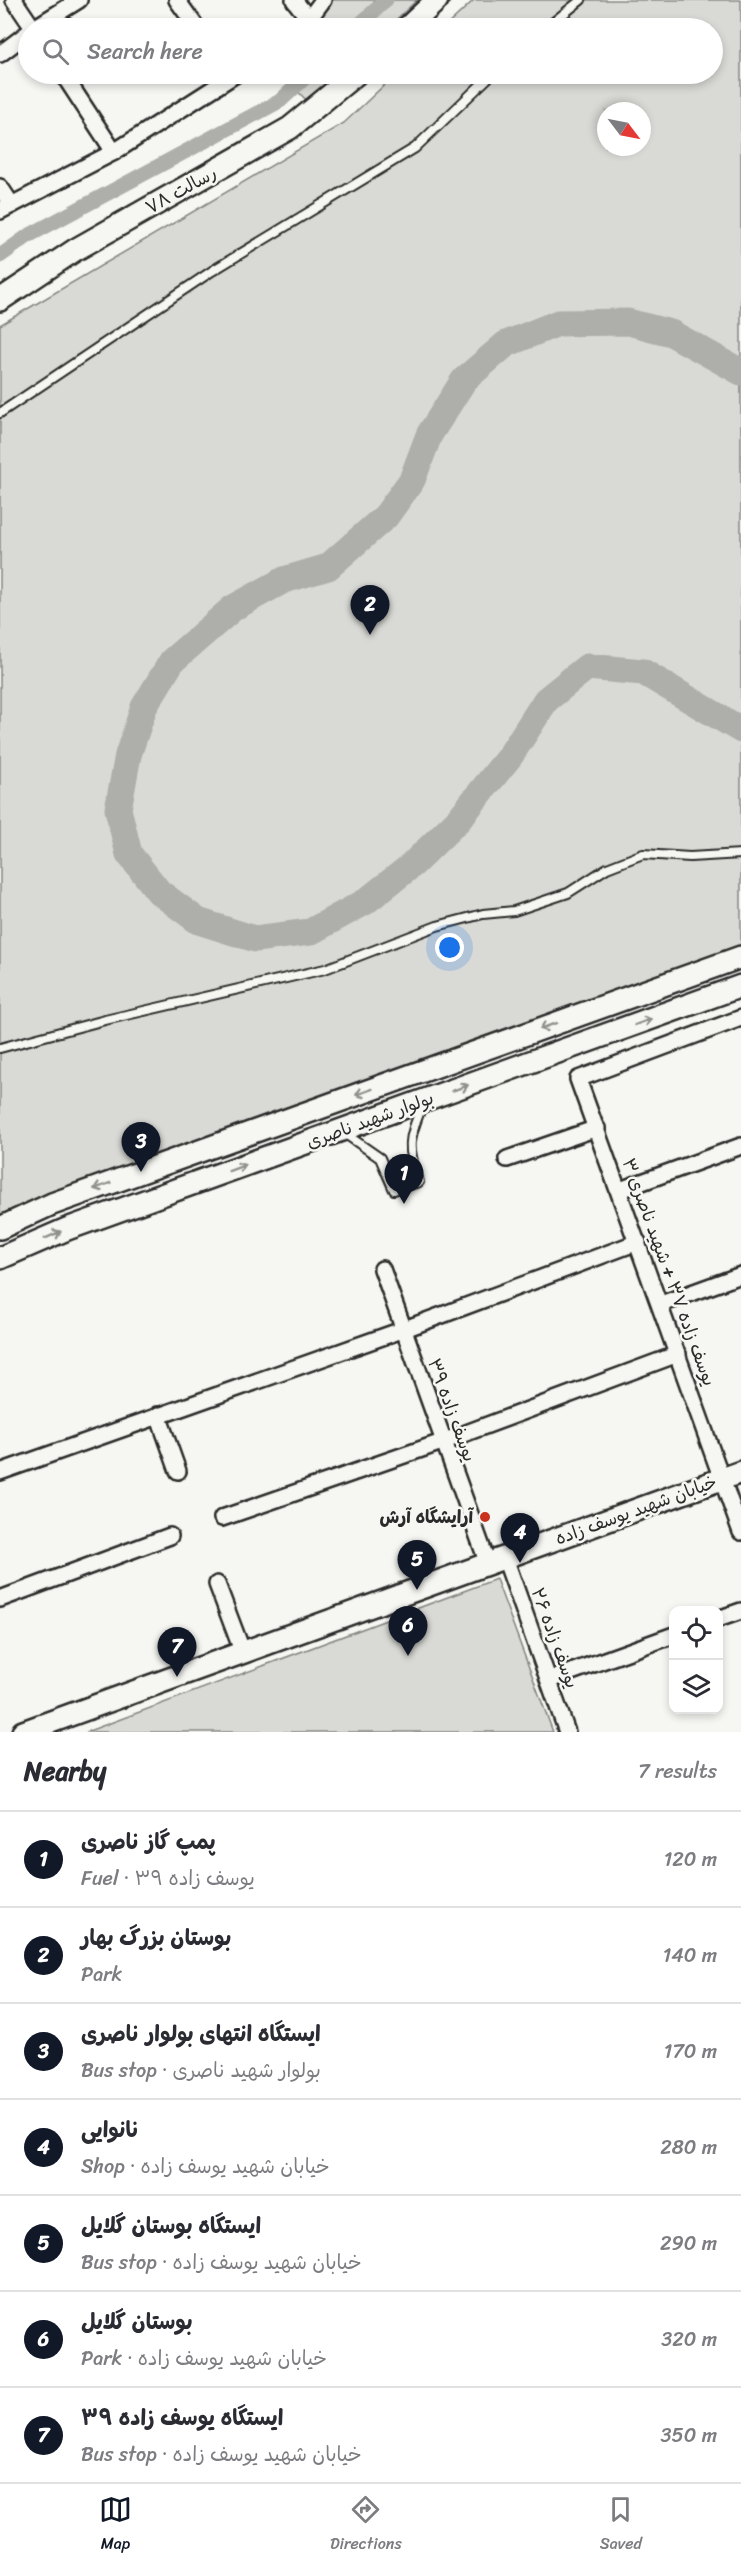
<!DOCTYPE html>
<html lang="en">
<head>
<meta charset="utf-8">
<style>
	:root { --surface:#fff; --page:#f7f7f7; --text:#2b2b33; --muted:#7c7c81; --line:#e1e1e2; --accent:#111827 }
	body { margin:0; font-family:Sriracha,"Playpen Sans Arabic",sans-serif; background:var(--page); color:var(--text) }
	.controls { position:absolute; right:18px; bottom:18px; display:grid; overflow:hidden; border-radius:12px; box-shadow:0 3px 9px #0003 }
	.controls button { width:54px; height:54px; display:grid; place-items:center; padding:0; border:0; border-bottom:2px solid var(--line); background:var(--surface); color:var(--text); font:30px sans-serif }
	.compass { position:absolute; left:597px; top:102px; width:54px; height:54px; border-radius:50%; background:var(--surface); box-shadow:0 3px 9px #0003; rotate:122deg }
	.you { position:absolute; left:450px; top:948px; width:21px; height:21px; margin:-15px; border:4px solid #fff; border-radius:50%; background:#1a73e8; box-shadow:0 0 0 9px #1a73e833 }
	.badge { display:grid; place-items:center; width:39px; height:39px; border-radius:50%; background:var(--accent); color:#fff; font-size:20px; font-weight:700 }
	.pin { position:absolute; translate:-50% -50px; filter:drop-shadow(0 2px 3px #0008) }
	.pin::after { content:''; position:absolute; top:32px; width:21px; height:18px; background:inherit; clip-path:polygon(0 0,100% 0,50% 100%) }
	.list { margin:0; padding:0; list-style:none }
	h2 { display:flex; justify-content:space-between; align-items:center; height:78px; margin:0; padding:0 24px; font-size:26px }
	h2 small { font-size:20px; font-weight:400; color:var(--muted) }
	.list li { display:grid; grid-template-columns:39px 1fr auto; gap:18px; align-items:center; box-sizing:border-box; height:96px; padding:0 24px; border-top:2px solid var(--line) }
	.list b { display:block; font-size:22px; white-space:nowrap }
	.list p { margin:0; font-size:20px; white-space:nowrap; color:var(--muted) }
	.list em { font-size:20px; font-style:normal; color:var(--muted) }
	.icon { flex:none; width:33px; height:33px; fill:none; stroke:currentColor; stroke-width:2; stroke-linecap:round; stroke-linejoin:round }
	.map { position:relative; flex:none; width:741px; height:1732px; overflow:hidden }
	.search { position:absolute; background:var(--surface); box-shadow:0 3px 9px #0003; left:18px; right:18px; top:18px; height:66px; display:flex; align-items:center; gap:15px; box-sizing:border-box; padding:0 21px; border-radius:33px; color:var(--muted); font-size:22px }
	.sheet { height:750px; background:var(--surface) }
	nav { display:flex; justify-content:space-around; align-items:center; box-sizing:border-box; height:84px; border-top:2px solid var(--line); background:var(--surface); font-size:16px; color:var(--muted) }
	nav a { display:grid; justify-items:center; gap:3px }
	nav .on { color:var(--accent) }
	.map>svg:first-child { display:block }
	.green { fill:#d9d9d5; stroke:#828280; stroke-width:1.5; fill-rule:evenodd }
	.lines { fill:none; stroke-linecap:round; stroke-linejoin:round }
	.canal { stroke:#aeaeab; stroke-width:15 }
	.river { stroke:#aeaeab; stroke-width:27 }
	.lane-casing { stroke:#2b2b2b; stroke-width:12 }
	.street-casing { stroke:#2b2b2b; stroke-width:20 }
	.secondary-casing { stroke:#2b2b2b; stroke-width:26 }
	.lane { stroke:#f6f6f2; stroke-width:8 }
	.street { stroke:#f6f6f2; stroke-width:15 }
	.secondary { stroke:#f6f6f2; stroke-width:21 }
	.oneway { stroke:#90908e }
	.poi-dot { fill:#c8321e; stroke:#f6f6f2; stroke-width:2 }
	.labels { text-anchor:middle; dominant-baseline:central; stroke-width:5; stroke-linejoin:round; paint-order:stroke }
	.street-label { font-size:18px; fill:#2b2b2b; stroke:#f6f6f2 }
	.poi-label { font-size:18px; font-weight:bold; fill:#2b2b2b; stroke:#f6f6f2; text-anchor:end }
</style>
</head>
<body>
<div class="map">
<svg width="741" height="1732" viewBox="0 0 741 1732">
	<rect width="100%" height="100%" fill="#f6f6f2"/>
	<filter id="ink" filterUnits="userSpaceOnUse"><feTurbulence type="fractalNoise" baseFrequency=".0167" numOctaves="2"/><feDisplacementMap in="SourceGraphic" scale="12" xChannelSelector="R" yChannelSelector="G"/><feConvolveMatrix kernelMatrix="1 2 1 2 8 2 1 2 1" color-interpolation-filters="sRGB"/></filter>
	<g filter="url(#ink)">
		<!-- green -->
		<g class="green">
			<polygon points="324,0 417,0 387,28 306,28"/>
			<path d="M474 0H741V946L73 1184 0 1220V325L344 123 396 74H712V28H444ZM606 111H642V147H606Z"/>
			<polygon points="281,74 339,74 308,102"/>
			<polygon points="496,1579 553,1732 86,1732"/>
		</g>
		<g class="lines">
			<!-- canal -->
			<g class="canal">
				<polyline points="356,28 386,0"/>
				<polyline points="0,256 28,236 280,101 309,74"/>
			</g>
			<!-- river -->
			<polyline class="river" points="741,372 671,333 628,322 558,323 506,344 464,380 429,435 412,480 386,516 328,567 284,580 233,608 172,661 144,707 128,755 118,809 129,854 159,892 198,921 255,939 310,932 365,902 412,865 459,819 510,756 546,700 587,667 643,672 741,730"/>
			<defs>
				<g id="lane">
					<polyline points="546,28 581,0"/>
					<polyline points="0,413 212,271 415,148 492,74"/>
					<polyline points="0,1048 105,1020 325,969 437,926 483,914 514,911 568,893 607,868 643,854 690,857 741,854"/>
					<path d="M344 1133 380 1158 394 1190 419 1182C407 1146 408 1141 422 1106"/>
				</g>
				<g id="street">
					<polyline points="14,0 33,28"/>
					<polyline points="177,0 197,28"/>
					<polyline points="294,0 309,19"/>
					<polyline points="34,28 79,0"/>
					<polyline points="296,28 309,19 323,0"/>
					<polyline points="0,54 28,33"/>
					<polyline points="63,74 114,152"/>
					<polyline points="0,187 12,205"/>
					<polyline points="0,211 114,152 236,74"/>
					<polyline points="741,1018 578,1079 741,1532"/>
					<polyline points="507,1159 597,1128"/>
					<polyline points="620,1190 741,1146"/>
					<polyline points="382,1269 488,1564"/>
					<polyline points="661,1304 741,1275"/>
					<polyline points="158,1415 178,1471"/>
					<polyline points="0,1472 402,1330 638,1242"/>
					<polyline points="222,1518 442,1442 678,1354"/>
					<polyline points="505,1558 567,1732"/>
					<polyline points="217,1584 243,1653"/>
					<polyline points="0,1599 170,1536"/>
					<polyline points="718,1619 741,1611"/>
					<polyline points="549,1680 674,1635"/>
				</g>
				<g id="secondary">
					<polyline points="407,28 437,0"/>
					<polyline points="0,300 75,250 290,128 356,74"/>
					<polyline points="0,1228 52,1204 741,957"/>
					<polyline points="0,1258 67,1229 741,986"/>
					<polyline points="23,1732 741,1472"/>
				</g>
			</defs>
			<!-- lane casing -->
			<use href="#lane" class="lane-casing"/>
			<!-- street casing -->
			<use href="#street" class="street-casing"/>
			<!-- secondary casing -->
			<use href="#secondary" class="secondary-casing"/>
			<!-- lane -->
			<use href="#lane" class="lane"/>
			<!-- street -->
			<use href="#street" class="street"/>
			<!-- secondary -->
			<use href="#secondary" class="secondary"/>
		</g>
		<!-- one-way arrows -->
		<defs><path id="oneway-shaft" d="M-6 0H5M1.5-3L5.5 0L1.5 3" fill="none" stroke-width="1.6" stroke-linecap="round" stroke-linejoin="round" transform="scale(1.5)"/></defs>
		<g class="oneway">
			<use href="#oneway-shaft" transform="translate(643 1022) rotate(-20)"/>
			<use href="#oneway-shaft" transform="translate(548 1026) rotate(160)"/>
			<use href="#oneway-shaft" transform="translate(460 1088) rotate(-20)"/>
			<use href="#oneway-shaft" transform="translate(364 1092) rotate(160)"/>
			<use href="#oneway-shaft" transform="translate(237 1168) rotate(-20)"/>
			<use href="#oneway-shaft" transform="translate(102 1186) rotate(160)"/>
			<use href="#oneway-shaft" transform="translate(53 1235) rotate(-24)"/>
		</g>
	</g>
	<!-- markers -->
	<circle class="poi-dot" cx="485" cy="1517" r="6"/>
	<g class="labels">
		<!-- street labels -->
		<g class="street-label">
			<text transform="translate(181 190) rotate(-29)">رسالت ۷۸</text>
			<text transform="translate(370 1120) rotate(-20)">بولوار شهید ناصری</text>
			<text transform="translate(669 1272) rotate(70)">یوسف زاده ۳۷ + شهید ناصری ۳</text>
			<text transform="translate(452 1410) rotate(70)">یوسف زاده ۳۹</text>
			<text transform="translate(636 1510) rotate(-20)">خیابان شهید یوسف زاده</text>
			<text transform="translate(555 1638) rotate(70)">یوسف زاده ۲۶</text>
		</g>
		<!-- poi labels -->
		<g class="poi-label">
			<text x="473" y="1517">آرایشگاه آرش</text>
		</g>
	</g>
</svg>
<div class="controls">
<button><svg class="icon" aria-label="locate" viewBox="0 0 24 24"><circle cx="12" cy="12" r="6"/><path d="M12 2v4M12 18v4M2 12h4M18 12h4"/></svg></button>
<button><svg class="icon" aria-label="layers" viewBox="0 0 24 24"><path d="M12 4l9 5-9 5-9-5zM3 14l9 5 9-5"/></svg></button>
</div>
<svg class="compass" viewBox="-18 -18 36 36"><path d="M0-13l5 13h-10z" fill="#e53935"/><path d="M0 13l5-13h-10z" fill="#7c7c81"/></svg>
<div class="you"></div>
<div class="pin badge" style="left:404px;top:1204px">1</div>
<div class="pin badge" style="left:370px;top:635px">2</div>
<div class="pin badge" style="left:141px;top:1172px">3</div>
<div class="pin badge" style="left:520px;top:1563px">4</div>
<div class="pin badge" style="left:417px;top:1590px">5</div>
<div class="pin badge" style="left:408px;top:1656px">6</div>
<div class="pin badge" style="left:177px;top:1677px">7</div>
<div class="search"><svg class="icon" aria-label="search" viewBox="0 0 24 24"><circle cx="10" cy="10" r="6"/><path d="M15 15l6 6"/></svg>Search here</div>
</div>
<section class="sheet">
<h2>Nearby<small>7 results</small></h2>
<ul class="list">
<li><span class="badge">1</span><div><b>پمپ گاز ناصری</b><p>Fuel · یوسف زاده ۳۹</p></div><em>120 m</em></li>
<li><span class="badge">2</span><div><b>بوستان بزرگ بهار</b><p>Park</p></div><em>140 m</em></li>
<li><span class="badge">3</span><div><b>ایستگاه انتهای بولوار ناصری</b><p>Bus stop · بولوار شهید ناصری</p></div><em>170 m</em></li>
<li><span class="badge">4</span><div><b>نانوایی</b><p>Shop · خیابان شهید یوسف زاده</p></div><em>280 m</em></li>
<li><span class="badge">5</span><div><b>ایستگاه بوستان گلایل</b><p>Bus stop · خیابان شهید یوسف زاده</p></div><em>290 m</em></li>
<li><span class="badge">6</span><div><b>بوستان گلایل</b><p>Park · خیابان شهید یوسف زاده</p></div><em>320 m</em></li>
<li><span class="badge">7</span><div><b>ایستگاه یوسف زاده ۳۹</b><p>Bus stop · خیابان شهید یوسف زاده</p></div><em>350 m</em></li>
</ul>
</section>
<nav>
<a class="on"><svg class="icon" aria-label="map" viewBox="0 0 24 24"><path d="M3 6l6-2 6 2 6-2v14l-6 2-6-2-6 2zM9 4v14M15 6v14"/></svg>Map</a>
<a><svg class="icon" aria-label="directions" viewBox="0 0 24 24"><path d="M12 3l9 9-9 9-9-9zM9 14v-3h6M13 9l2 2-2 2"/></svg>Directions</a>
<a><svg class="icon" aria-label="saved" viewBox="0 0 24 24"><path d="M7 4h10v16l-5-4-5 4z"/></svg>Saved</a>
</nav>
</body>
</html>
